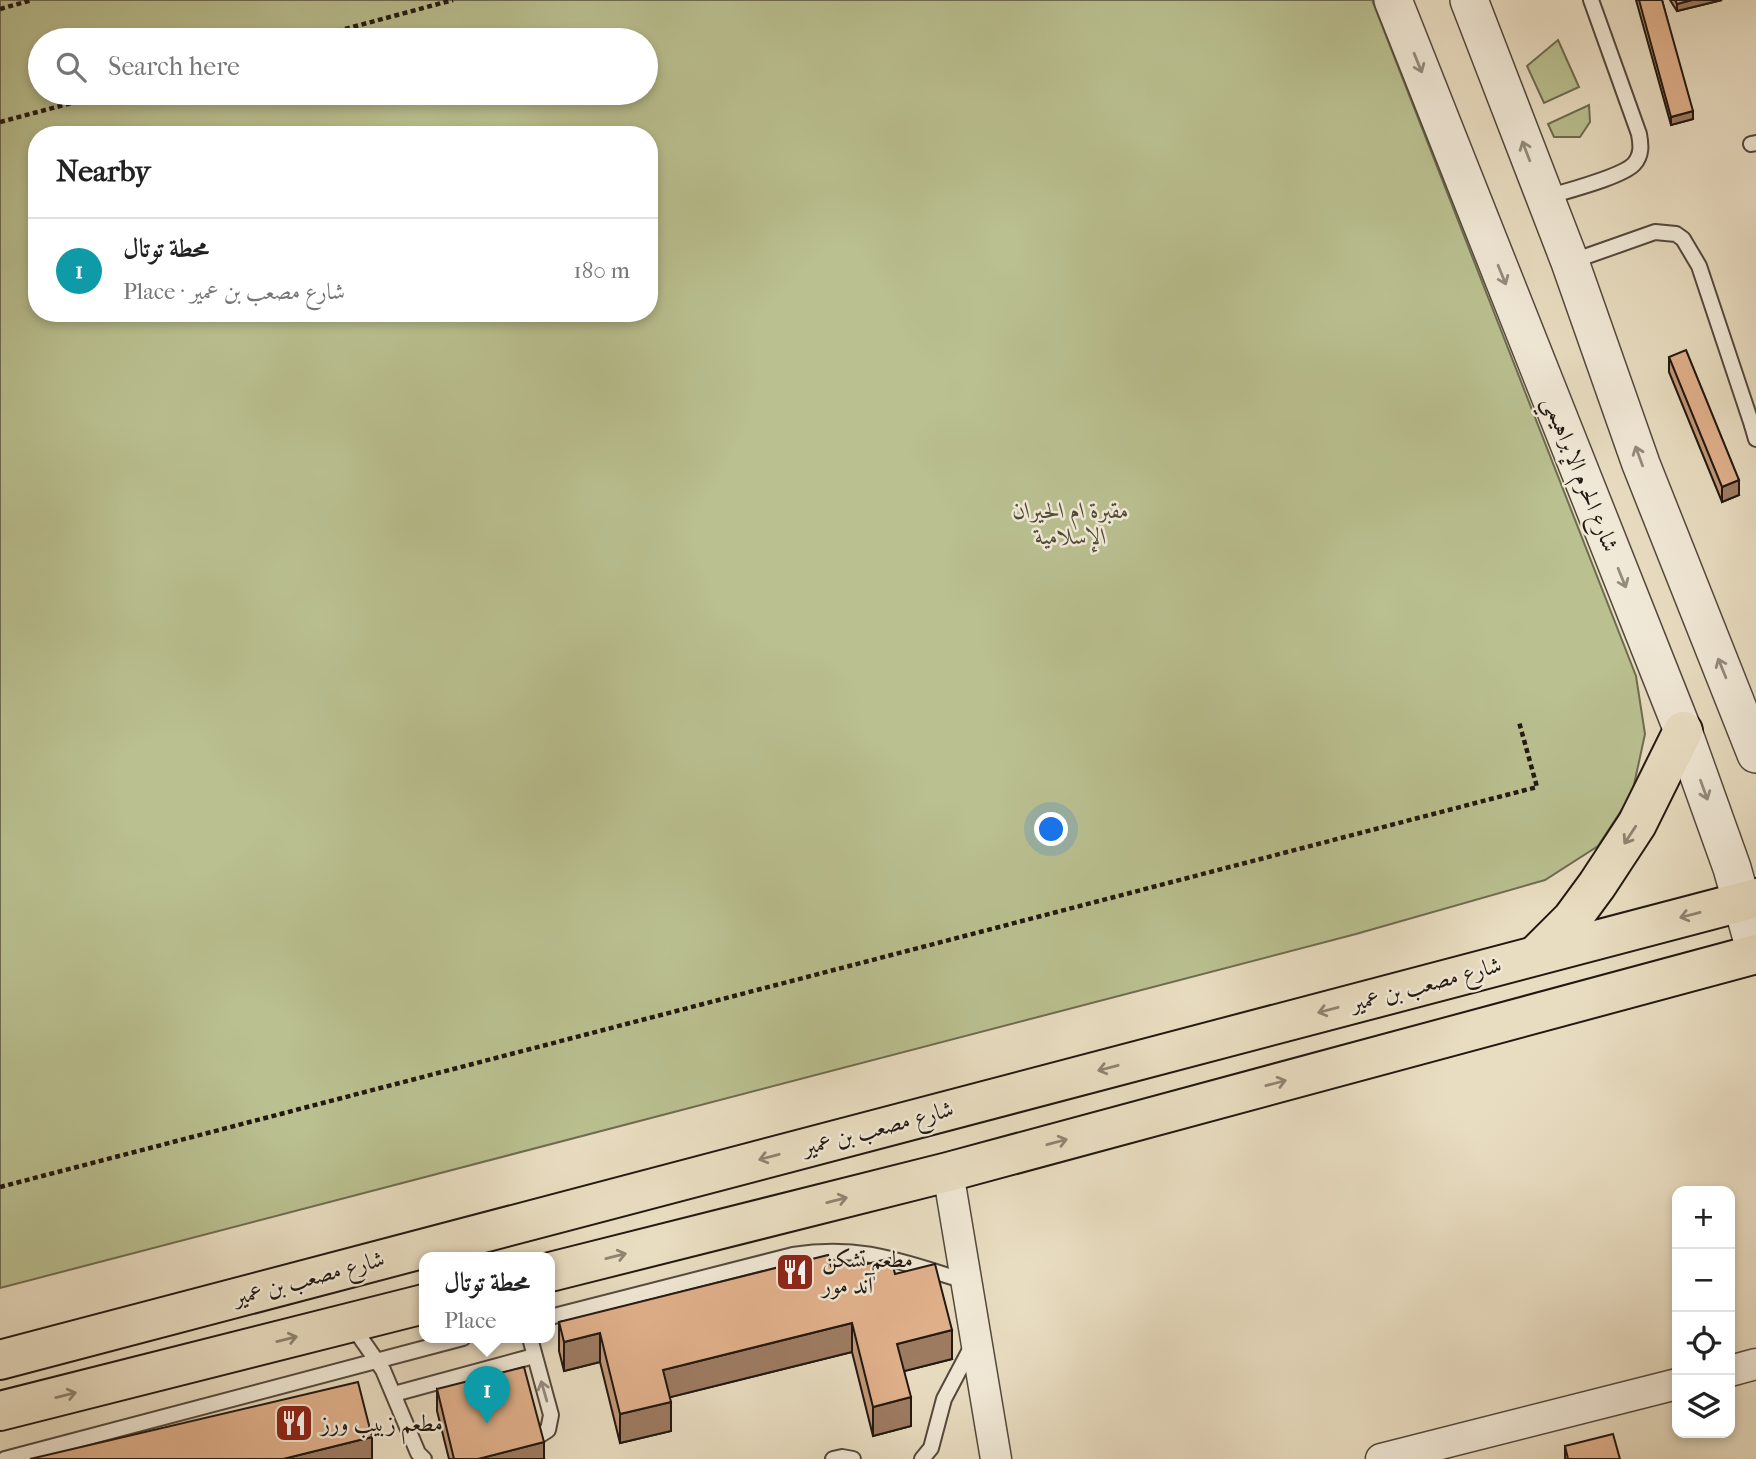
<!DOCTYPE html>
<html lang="en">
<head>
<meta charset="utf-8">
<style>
	:root { --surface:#fff; --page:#f2f2f2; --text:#222; --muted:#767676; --line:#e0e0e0; --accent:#8f2418 }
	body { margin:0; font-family:"IM FELL French Canon",Amiri,serif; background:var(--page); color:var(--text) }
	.controls { position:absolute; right:21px; bottom:21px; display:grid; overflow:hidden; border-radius:14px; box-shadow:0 4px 10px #0003 }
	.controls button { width:63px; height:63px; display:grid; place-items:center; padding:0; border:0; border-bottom:2px solid var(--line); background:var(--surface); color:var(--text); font:35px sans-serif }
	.you { position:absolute; left:1052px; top:830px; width:24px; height:24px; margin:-18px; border:5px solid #fff; border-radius:50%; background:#1a73e8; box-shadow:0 0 0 10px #1a73e833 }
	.badge { display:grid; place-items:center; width:46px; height:46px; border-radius:50%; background:var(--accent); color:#fff; font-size:23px; font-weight:700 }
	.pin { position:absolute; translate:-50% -58px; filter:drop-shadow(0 2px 4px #0008) }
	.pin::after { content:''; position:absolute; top:37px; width:24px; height:21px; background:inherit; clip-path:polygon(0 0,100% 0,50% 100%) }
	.popup { position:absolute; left:419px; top:1252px; width:136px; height:91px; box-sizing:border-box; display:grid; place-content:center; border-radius:14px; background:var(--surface); filter:drop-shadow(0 2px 5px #0005); font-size:23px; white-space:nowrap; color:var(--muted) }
	.popup b { font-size:26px; color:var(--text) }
	.popup::after { content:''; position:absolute; left:50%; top:100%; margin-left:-14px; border:14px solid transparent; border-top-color:var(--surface) }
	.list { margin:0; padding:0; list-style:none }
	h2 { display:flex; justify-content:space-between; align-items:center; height:91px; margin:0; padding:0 28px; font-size:30px }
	h2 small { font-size:23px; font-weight:400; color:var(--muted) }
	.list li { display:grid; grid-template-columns:46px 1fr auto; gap:21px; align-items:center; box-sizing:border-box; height:105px; padding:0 28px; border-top:2px solid var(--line) }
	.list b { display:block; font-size:26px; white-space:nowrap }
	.list p { margin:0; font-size:23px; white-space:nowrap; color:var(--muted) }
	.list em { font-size:23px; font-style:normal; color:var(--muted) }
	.icon { flex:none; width:38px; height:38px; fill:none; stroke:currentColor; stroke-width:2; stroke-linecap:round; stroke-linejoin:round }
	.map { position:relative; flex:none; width:1756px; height:1459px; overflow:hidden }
	.search { position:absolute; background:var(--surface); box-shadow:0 4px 10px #0003; left:28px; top:28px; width:630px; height:77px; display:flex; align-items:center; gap:18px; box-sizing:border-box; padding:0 24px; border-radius:38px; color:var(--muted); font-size:26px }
	.panel { position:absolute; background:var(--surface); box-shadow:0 4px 10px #0003; left:28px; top:126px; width:630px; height:196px; border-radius:28px }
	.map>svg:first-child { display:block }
	.green { fill:#bac090; stroke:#6e6c50; stroke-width:2; fill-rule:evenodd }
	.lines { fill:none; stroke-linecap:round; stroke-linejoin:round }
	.service-casing { stroke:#54493d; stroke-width:18 }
	.minor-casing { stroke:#54493d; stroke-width:33 }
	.tertiary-casing { stroke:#54493d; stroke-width:40 }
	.trunk-casing { stroke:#221811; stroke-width:42 }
	.path { stroke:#221811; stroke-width:4.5; stroke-dasharray:5 3.5; stroke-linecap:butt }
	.service { stroke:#f1e9d7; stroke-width:14 }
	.minor { stroke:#f1e9d7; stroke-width:30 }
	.tertiary { stroke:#f1e9d7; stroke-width:37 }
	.trunk { stroke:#e9ddc1; stroke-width:38 }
	.wall { fill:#c29878; stroke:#221811; stroke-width:2 }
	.shaded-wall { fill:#9e7c62; stroke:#221811; stroke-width:2 }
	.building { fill:#e1b18c; stroke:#221811; stroke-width:2 }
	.oneway { stroke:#948b7e }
	.oneway2 { stroke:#8f8472 }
	.labels { text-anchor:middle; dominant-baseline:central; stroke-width:5; stroke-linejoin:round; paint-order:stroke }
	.street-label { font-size:23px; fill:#221811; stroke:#f1e9d7 }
	.park-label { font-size:23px; font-style:italic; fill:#504a37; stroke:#f1e9d7 }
	.poi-label { font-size:23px; fill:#221811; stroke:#f1e9d7; text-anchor:start }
</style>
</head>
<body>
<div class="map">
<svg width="1756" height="1459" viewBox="0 0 1756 1459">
	<rect width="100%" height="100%" fill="#e9ddc1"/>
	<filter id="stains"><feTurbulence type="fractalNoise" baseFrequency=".00286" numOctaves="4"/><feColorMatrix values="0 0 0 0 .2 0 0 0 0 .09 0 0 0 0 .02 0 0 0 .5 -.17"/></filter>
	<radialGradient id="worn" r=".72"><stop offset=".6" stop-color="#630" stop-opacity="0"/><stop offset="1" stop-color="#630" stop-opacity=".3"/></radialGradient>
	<!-- green -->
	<g class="green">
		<path d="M0 0H1372L1636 676 1645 734 1632 794 1598 846 1545 880 1356 934 0 1288ZM40 40H646V93H40ZM37 135H649V313H37Z"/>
		<polygon points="1558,40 1579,87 1544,103 1527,66"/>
		<polygon points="1589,105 1590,122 1580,137 1554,137 1548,124"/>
	</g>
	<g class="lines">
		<defs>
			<g id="service">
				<polyline points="1751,144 1756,143"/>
				<path d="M1547 197C1566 191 1622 177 1634 164 1642 155 1641 145 1639 134L1591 0"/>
				<polyline points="1570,262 1655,232 1676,234 1683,239 1699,266 1752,425 1756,424"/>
				<polyline points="1752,425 1756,439"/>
				<path d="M550 1317 793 1255C861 1244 902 1262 965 1281"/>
				<polyline points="353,1327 383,1370 418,1453 424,1459"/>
				<polyline points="530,1338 551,1415 548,1430 537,1437"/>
				<polyline points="394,1394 534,1356"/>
				<polyline points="5,1459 463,1338"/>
				<polyline points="833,1459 842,1457 853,1459"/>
				<polyline points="922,1459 931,1448 944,1399 973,1344"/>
			</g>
			<g id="minor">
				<polyline points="948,1172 996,1459"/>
				<polyline points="1730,1371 1756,1364"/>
				<polyline points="1381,1459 1677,1384"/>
			</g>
			<g id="tertiary">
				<polyline points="1393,0 1683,731 1732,868 1756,953"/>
				<polyline points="1469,0 1570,262 1641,464 1756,754"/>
			</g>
			<g id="trunk">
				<polyline points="1538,953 1572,919 1597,885 1637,824 1683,731"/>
				<polyline points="550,1272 948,1172 1756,954"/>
				<polyline points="0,1360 1756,898"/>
				<polyline points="0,1411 424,1304"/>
			</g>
		</defs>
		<!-- service casing -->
		<use href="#service" class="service-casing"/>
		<!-- minor casing -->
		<use href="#minor" class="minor-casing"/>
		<!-- tertiary casing -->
		<use href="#tertiary" class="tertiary-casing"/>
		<!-- trunk casing -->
		<use href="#trunk" class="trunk-casing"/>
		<!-- path -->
		<g class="path">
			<polyline points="0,9 32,0"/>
			<polyline points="304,40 453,0"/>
			<polyline points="0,122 109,93"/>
			<polyline points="0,1187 1537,787 1519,722"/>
		</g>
		<!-- service -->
		<use href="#service" class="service"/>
		<!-- minor -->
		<use href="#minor" class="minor"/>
		<!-- tertiary -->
		<use href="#tertiary" class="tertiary"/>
		<!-- trunk -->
		<use href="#trunk" class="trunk"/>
	</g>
	<!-- wall -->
	<g class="wall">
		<polygon points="1636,0 1662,0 1693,119 1671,125"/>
		<polygon points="1670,0 1722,0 1677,11"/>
		<polygon points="1669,357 1739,495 1722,502 1669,372"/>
		<polygon points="831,1266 895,1274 952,1359 904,1371 911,1426 873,1436 852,1352 670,1397 671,1431 620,1443 600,1362 564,1371 559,1351 559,1322"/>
		<polygon points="437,1389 544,1459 449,1459 437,1411"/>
		<polygon points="1565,1446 1620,1459 1565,1459"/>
	</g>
	<!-- shaded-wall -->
	<g class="shaded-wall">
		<polygon points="1692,0 1722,0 1677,11 1677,4"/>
		<polygon points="1693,111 1693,119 1671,125 1671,117"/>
		<polygon points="1739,480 1739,495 1722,502 1722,487"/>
		<polygon points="852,1323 852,1352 663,1399 663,1370"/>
		<polygon points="952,1330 952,1359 897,1373 897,1344"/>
		<polygon points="600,1333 600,1362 564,1371 564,1342"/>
		<polygon points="911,1397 911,1426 873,1436 873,1407"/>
		<polygon points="671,1402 671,1431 620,1443 620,1414"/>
		<polygon points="372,1437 372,1459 283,1459"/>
		<polygon points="544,1442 544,1459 478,1459"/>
	</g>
	<!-- building -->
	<g class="building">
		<polygon points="1639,0 1662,0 1693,111 1671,117"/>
		<polygon points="1675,0 1692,0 1677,4"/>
		<polygon points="1686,350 1739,480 1722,487 1669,357"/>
		<polygon points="828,1255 831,1266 848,1262 851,1268 891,1258 895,1274 935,1264 952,1330 897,1344 911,1397 873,1407 852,1323 663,1370 671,1402 620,1414 600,1333 564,1342 559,1322"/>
		<polygon points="524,1367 544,1442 478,1459 454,1459 437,1389"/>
		<polygon points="358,1382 372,1437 283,1459 30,1459"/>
		<polygon points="1613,1434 1620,1459 1568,1459 1565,1446"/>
	</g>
	<!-- one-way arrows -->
	<defs><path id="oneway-shaft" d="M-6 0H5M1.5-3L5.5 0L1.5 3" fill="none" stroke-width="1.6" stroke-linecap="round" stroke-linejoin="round" transform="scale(1.75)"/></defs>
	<g class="oneway">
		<use href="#oneway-shaft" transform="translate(1418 63) rotate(68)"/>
		<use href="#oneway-shaft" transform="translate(1526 151) rotate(-111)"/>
		<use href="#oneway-shaft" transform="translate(1502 275) rotate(68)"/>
		<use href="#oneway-shaft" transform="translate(1639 456) rotate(-110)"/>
		<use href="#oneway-shaft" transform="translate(1622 578) rotate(68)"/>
		<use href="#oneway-shaft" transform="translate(1722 668) rotate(-112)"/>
		<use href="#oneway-shaft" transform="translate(1704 790) rotate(70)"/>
		<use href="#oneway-shaft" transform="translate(544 1391) rotate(-106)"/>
	</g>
	<g class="oneway2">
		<use href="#oneway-shaft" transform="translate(1630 835) rotate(123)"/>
		<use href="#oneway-shaft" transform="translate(1690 915) rotate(165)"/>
		<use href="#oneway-shaft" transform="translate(1328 1010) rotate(165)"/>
		<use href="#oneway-shaft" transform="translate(1108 1068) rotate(165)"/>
		<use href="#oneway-shaft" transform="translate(1276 1083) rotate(-15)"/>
		<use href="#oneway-shaft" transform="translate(1057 1142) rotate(-15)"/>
		<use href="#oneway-shaft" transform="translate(769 1157) rotate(165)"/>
		<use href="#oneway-shaft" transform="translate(837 1200) rotate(-14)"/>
		<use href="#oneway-shaft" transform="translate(616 1256) rotate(-14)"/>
		<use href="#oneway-shaft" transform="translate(287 1339) rotate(-14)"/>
		<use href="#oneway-shaft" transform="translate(66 1395) rotate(-14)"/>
	</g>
	<!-- icons -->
	<defs>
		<symbol id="restaurant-square" viewBox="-11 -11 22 22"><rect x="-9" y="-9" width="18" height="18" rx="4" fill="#8f2418" stroke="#f1e9d7"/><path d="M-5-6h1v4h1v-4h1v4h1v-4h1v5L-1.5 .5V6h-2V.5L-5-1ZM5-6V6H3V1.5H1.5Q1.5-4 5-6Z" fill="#fff"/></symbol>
	</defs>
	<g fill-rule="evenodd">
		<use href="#restaurant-square" x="773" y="1250" width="44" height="44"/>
		<use href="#restaurant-square" x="272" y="1401" width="44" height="44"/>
	</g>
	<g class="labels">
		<!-- street labels -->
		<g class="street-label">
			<text transform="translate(1581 474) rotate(68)">شارع الحرم الإبراهيمي</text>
			<text transform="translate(1426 984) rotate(-15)">شارع مصعب بن عمير</text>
			<text transform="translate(878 1128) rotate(-15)">شارع مصعب بن عمير</text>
			<text transform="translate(309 1278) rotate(-15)">شارع مصعب بن عمير</text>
		</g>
		<!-- park labels -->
		<g class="park-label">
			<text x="1071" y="510">مقبرة ام الحيران<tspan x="1071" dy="26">الإسلامية</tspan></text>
		</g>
		<!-- poi labels -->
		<g class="poi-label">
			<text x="822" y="1259">مطعم تشكن<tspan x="822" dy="26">آند مور</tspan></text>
			<text x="321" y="1423">مطعم زبيب ورز</text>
		</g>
	</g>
	<rect width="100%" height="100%" filter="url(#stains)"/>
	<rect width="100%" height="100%" fill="url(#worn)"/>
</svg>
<div class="controls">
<button>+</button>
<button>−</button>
<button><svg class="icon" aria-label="locate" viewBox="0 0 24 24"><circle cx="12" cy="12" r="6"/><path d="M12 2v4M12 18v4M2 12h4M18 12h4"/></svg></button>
<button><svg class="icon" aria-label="layers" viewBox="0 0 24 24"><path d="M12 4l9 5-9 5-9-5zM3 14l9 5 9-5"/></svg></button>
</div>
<div class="you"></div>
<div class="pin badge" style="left:487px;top:1424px;background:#0f9aa8">1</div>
<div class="popup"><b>محطة توتال</b>Place</div>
<div class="search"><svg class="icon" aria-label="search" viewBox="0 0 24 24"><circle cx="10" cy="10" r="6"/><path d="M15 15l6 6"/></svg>Search here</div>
<section class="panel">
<h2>Nearby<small></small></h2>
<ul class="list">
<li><span class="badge" style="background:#0f9aa8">1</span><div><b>محطة توتال</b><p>Place · شارع مصعب بن عمير</p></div><em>180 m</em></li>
</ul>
</section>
</div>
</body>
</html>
